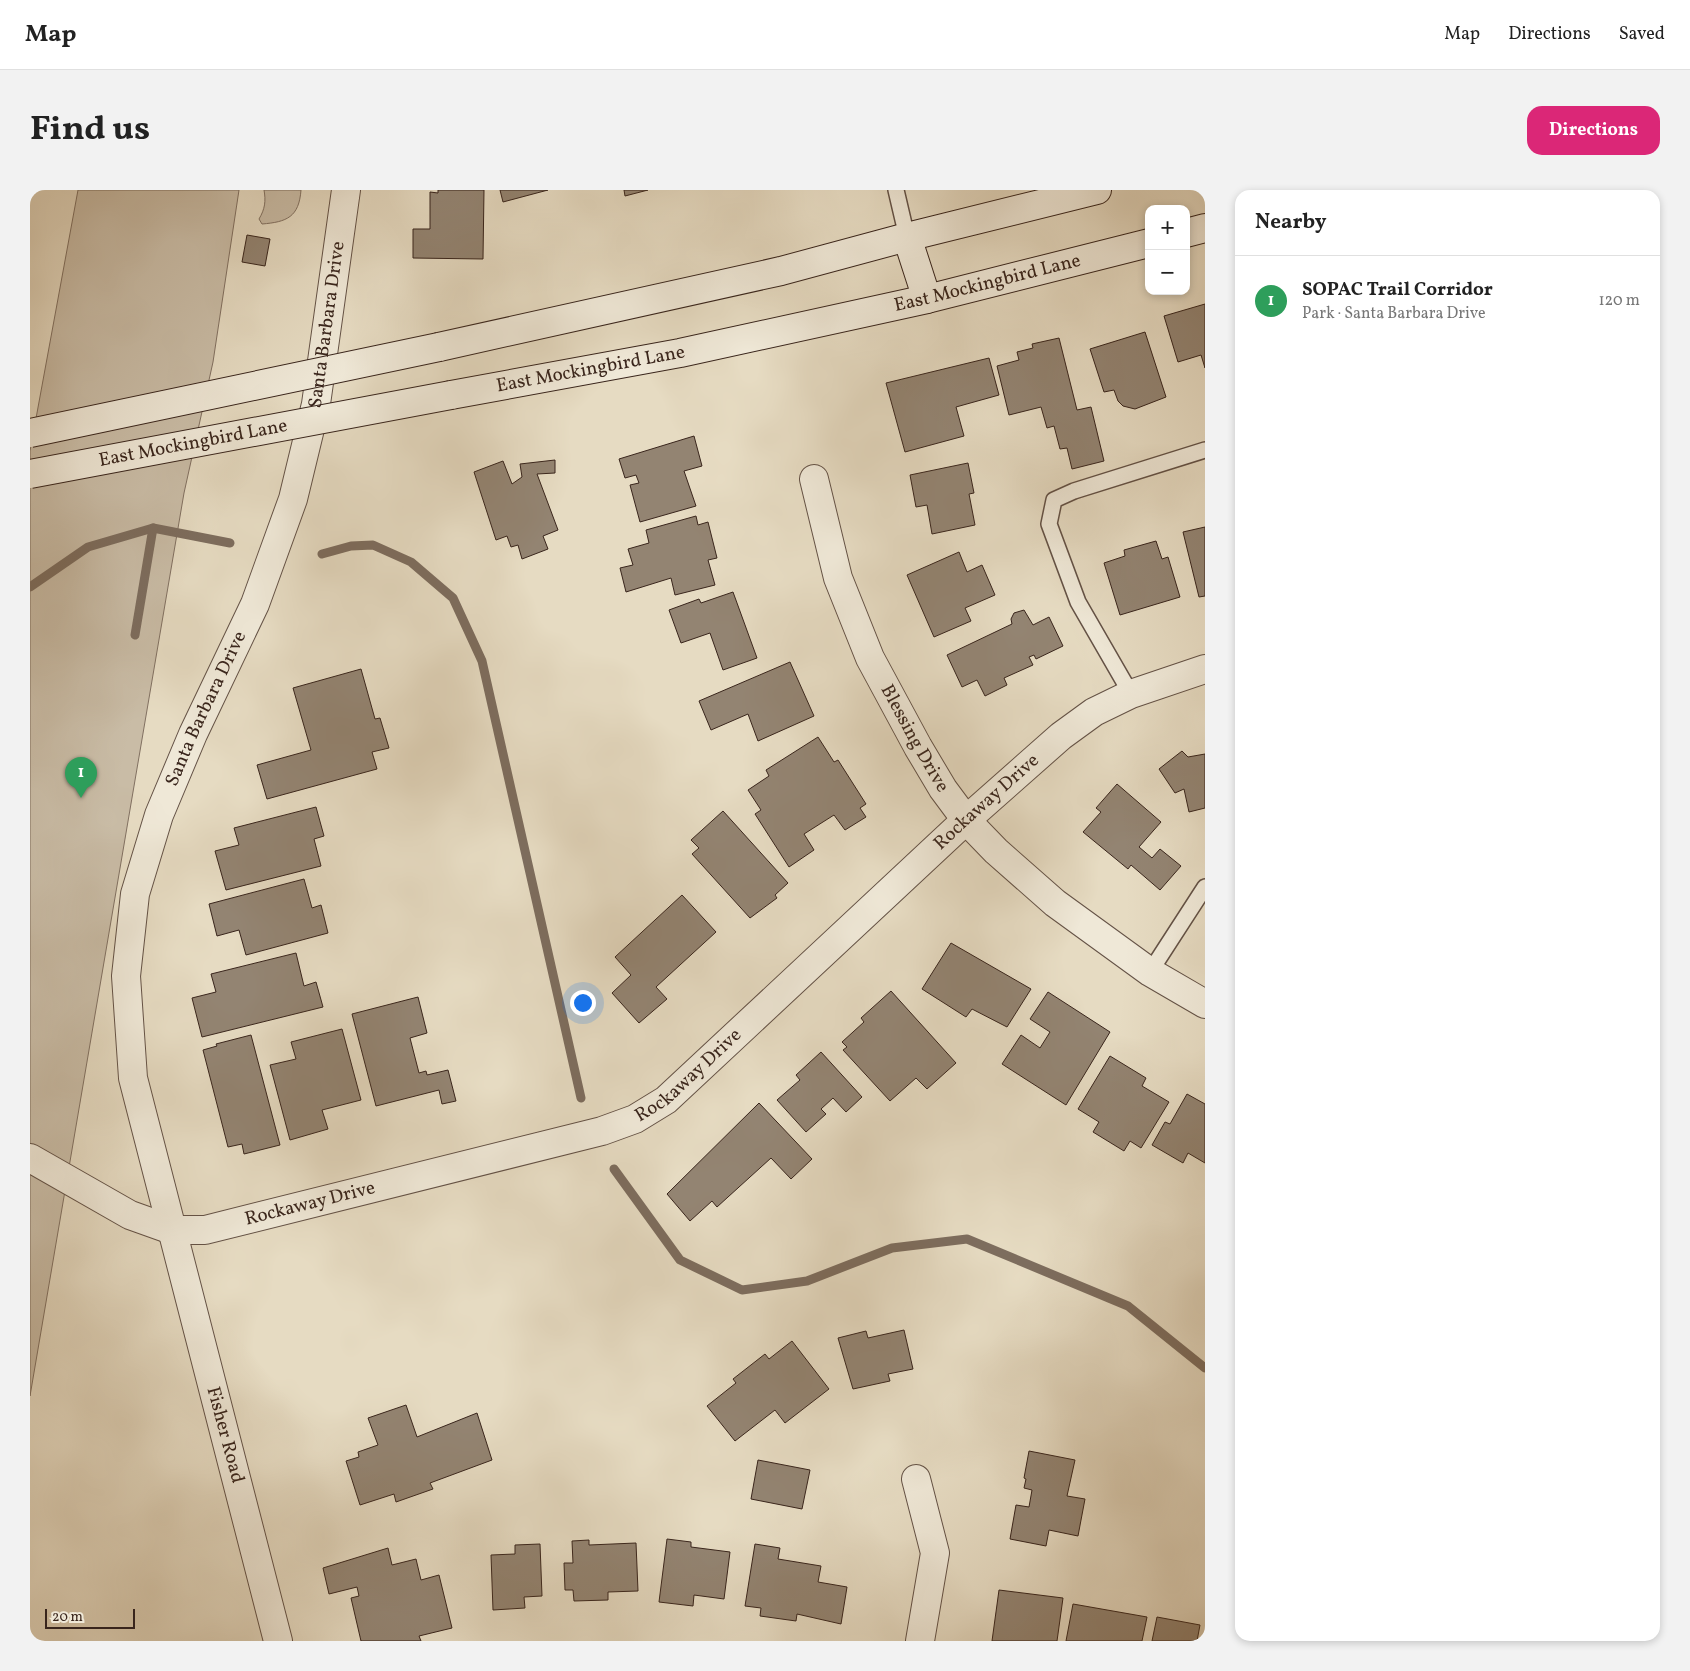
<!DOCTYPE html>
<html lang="en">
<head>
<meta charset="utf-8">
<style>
	:root { --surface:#fff; --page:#f2f2f2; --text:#222; --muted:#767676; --line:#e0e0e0; --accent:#db2777 }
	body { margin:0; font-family:Vollkorn,serif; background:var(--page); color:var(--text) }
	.controls { position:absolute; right:15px; top:15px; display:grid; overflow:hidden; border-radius:10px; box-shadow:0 2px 8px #0003 }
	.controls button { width:45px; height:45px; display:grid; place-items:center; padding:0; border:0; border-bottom:1px solid var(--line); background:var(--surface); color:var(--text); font:25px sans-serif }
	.scale { position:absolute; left:15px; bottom:12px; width:90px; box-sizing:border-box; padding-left:5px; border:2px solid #39251c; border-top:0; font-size:14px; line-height:18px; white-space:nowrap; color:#39251c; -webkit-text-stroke:4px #efe8d7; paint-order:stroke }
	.you { position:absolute; left:552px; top:812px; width:18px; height:18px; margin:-12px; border:4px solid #fff; border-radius:50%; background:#1a73e8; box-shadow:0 0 0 8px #1a73e833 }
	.badge { display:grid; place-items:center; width:32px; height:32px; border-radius:50%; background:var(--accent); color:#fff; font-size:16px; font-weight:700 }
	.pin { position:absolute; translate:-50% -41px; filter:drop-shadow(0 1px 2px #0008) }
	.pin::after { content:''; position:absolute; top:26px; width:18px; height:15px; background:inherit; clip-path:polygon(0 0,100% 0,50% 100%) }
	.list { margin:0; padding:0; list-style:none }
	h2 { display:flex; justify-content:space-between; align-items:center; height:65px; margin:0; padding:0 20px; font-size:21px }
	h2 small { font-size:16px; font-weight:400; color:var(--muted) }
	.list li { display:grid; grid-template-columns:32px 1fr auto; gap:15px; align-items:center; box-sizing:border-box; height:90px; padding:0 20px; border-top:1px solid var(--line) }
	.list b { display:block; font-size:19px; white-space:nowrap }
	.list p { margin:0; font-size:16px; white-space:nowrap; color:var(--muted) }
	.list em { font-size:16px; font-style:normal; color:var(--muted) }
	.map { position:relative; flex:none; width:1175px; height:1451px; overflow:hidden; border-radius:15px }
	header { display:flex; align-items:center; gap:30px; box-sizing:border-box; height:70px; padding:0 25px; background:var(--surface); border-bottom:1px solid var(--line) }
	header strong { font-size:24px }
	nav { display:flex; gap:28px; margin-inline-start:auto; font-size:18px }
	.intro { display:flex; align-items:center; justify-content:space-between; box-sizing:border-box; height:120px; padding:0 30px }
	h1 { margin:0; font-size:35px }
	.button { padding:12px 22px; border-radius:15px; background:var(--accent); color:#fff; font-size:18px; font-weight:700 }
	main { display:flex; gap:30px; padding:0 30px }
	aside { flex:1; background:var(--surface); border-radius:15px; box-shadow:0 2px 8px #0003 }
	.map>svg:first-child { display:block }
	.green { fill:#c9bca6; stroke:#817061 }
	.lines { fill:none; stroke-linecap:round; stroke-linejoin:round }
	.stream { stroke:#7d6d5e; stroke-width:9 }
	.building { fill:#938472; stroke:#39251c }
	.service-casing { stroke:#645246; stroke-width:18 }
	.minor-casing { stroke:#645246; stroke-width:30 }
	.secondary-casing { stroke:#39251c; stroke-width:30 }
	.service { stroke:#efe8d7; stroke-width:15 }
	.minor { stroke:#efe8d7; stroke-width:28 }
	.secondary { stroke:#efe8d7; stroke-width:28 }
	.secondary-bridge-casing { stroke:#39251c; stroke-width:30; stroke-linecap:butt }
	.secondary-bridge { stroke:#efe8d7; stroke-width:28 }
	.labels { text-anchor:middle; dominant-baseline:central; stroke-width:4.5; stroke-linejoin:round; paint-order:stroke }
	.street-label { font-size:19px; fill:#39251c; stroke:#efe8d7 }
</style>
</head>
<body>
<header>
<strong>Map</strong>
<nav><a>Map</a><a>Directions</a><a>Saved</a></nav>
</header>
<div class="intro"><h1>Find us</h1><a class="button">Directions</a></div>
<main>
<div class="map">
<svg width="1175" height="1451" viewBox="0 0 1175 1451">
	<rect width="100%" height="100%" fill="#e6dbc2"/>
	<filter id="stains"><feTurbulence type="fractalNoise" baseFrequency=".004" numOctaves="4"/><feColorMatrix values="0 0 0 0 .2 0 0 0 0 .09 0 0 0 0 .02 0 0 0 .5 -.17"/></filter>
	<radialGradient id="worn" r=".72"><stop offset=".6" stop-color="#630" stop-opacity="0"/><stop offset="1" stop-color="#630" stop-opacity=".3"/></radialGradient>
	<!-- green -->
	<g class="green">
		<polygon points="48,0 209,0 183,172 154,303 0,1206 0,261"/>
		<path d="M234 0H271C269 27 257 32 232 34L229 29C235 19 236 11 234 0Z"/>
	</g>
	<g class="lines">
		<!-- stream -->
		<g class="stream">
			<polyline points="292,364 321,356 343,355 381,372 423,408 452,471 551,908"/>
			<polyline points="0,397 58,357 123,338 200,353"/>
			<polyline points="105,445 123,338"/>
			<polyline points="584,979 650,1070 712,1100 777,1091 862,1058 937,1049 1098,1116 1175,1178"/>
		</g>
	</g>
	<!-- building -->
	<g class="building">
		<polygon points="408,0 454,0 453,69 383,68 383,39 400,39 400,2 408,3"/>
		<polygon points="470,0 518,0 473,12"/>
		<polygon points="594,0 618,0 595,6"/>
		<polygon points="217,45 240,49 235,76 212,72"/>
		<polygon points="1175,114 1175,178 1171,165 1148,172 1134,126"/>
		<polygon points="1115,142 1136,207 1105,219 1093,216 1088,211 1084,200 1074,202 1060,159"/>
		<polygon points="1029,148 1047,220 1061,217 1074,271 1042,279 1037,258 1030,259 1024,236 1017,238 1011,217 979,225 967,176 989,170 987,162 1003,158 1002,154"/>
		<polygon points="959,168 969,205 926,217 934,246 875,262 856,193"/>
		<polygon points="664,246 672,276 654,281 666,316 610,332 600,295 609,293 606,285 595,288 589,269"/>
		<polygon points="525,270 525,283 507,284 528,340 513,346 518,359 492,369 488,355 481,357 477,346 466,350 444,282 473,271 482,294 492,287 490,274"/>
		<polygon points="938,273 944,303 939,304 945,335 902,344 897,315 886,317 880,285"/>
		<polygon points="666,326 668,335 678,332 687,368 678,370 685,395 645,405 641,388 596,402 590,378 603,375 598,359 619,353 616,340"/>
		<polygon points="1175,337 1175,406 1169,407 1153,342"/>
		<polygon points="1126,351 1132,369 1138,367 1150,407 1090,425 1074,373 1095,366 1094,360"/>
		<polygon points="929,362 937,382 952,375 965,405 935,418 941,431 904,447 877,385"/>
		<polygon points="703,402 727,468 693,480 680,443 651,453 639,420 669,409 671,413"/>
		<polygon points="994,420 1003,435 1019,427 1033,456 1006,469 1004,465 999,467 1003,475 974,488 977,495 955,506 947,490 932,497 917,465 982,434 981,429 984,423"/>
		<polygon points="760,472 784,526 728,551 718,524 681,540 669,511"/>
		<polygon points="331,479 345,529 350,528 359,558 342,562 347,579 237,609 227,575 281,560 263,498"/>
		<polygon points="788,547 804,572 808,570 836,614 830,618 836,627 815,640 804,625 774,644 784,660 759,677 725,624 731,620 718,600 739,586 736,580"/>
		<polygon points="1152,561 1158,567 1175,564 1175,618 1159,622 1154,599 1145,603 1129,579"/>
		<polygon points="1087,594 1131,632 1109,657 1122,668 1130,659 1151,676 1130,700 1101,675 1098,679 1053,642 1071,622 1066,618"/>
		<polygon points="286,617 294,646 284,649 291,676 196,700 185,661 209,655 204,638"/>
		<polygon points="693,621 758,693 745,705 747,708 720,728 662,664 669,658 661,650"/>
		<polygon points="274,689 282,718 291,715 298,743 216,765 209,740 187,746 179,714"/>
		<polygon points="652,705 686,742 626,797 637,809 609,833 582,803 601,785 585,767"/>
		<polygon points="921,753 1001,799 977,837 942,819 936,827 892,799"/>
		<polygon points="266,763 274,796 286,792 293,817 172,847 162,808 186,802 181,784"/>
		<polygon points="861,801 926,873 897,899 886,888 860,911 813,860 817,857 812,852 834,832 831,828"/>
		<polygon points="1018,802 1080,842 1036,915 972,874 991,845 1010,858 1020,842 1000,829"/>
		<polygon points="388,807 397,843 380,848 389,883 396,881 397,885 418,880 426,911 412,914 409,900 346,916 322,824"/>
		<polygon points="312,839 331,910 292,920 298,939 260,950 240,875 266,869 261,852"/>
		<polygon points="221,845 250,955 214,964 212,954 198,957 173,860 187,856 186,854"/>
		<polygon points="791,862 832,907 816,922 803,908 791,919 796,924 776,942 747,910 770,890 766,885"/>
		<polygon points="1080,866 1116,888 1112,896 1139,912 1111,958 1100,951 1094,961 1063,942 1069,932 1048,919"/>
		<polygon points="1157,904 1175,914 1175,973 1158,963 1153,973 1122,955 1135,932 1140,934"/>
		<polygon points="729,913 782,969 761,989 741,968 687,1017 682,1011 660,1031 637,1004"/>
		<polygon points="874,1140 883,1179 858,1184 860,1191 823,1199 808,1148 836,1141 838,1148"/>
		<polygon points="762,1151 799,1199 755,1233 745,1220 705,1251 677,1216 706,1193 703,1189 735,1164 739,1169"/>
		<polygon points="376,1215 387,1247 447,1223 462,1270 400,1293 403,1299 366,1312 364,1304 330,1315 316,1271 329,1267 328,1262 348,1255 338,1228"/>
		<polygon points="999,1261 1045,1270 1037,1306 1055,1309 1048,1346 1019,1340 1016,1356 980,1349 986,1315 999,1317 1002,1300 994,1298 996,1289 994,1288"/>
		<polygon points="728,1270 780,1280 772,1319 721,1309"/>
		<polygon points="637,1349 661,1352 661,1357 700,1362 694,1409 664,1405 663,1416 629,1412"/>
		<polygon points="559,1350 559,1355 606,1353 608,1401 578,1402 578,1410 544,1411 543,1400 535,1400 534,1373 543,1373 542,1351"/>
		<polygon points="510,1354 512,1406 494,1407 495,1418 463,1420 461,1365 485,1364 485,1355"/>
		<polygon points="725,1354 750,1358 748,1369 791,1376 788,1392 817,1397 811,1434 767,1424 766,1431 730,1426 731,1418 715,1416"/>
		<polygon points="358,1358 362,1375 386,1369 391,1390 409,1385 422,1438 389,1446 391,1451 331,1451 321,1408 329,1406 327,1397 299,1404 293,1378"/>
		<polygon points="969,1400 1033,1408 1027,1451 962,1451"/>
		<polygon points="1043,1414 1117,1427 1112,1451 1036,1451"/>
		<polygon points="1127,1427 1170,1435 1167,1451 1122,1451"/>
	</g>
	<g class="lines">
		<defs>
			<g id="service">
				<polyline points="866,0 877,47"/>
				<polyline points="1101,504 1048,412 1019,334 1024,310 1044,301 1175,260"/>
				<polyline points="1120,782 1175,697"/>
			</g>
			<g id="minor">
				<path id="s1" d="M784 289 808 388 840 468 888 557 913 599 936 630 966 661 1025 713 1120 782 1175 814"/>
				<path id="s2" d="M0 968 100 1025 142 1040H175L572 941 605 929 636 910 936 630 1031 546 1064 522 1101 504 1175 479"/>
				<polyline points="886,1289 905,1363 890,1451"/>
				<path id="s3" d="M248 1451 103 888 96 786 105 704 129 625 163 544 225 414 263 309 286 214 316 0"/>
			</g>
			<g id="secondary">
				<polyline points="1156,43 1175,38"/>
				<polyline points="877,47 897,109"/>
				<polyline points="409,157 751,81 877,47 1067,0"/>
				<path id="s4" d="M421 205 650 163 897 109 1119 53"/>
			</g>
		</defs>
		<!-- service casing -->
		<use href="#service" class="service-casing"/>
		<!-- minor casing -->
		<use href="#minor" class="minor-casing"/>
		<!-- secondary casing -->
		<use href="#secondary" class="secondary-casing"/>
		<!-- service -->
		<use href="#service" class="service"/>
		<!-- minor -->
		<use href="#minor" class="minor"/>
		<!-- secondary -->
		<use href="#secondary" class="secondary"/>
		<defs>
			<g id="secondary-bridge">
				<polyline points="0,243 409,157"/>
				<path id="s5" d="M0 284 421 205"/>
			</g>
		</defs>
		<!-- secondary-bridge casing -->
		<use href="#secondary-bridge" class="secondary-bridge-casing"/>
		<!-- secondary-bridge -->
		<use href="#secondary-bridge" class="secondary-bridge"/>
	</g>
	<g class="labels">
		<!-- street labels -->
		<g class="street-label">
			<text stroke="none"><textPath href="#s4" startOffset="548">East Mockingbird Lane</textPath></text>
			<text stroke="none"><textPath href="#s3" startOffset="1370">Santa Barbara Drive</textPath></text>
			<text stroke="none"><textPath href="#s4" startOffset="142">East Mockingbird Lane</textPath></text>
			<text stroke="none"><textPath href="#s5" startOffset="166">East Mockingbird Lane</textPath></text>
			<text stroke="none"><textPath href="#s3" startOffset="965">Santa Barbara Drive</textPath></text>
			<text stroke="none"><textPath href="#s1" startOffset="280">Blessing Drive</textPath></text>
			<text stroke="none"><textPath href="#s2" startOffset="1111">Rockaway Drive</textPath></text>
			<text stroke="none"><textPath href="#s2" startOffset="706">Rockaway Drive</textPath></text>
			<text stroke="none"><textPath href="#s2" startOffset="301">Rockaway Drive</textPath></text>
			<text transform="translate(195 1245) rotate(75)">Fisher Road</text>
		</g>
	</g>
	<rect width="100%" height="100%" filter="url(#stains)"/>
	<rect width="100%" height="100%" fill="url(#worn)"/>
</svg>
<div class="controls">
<button>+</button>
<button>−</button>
</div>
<div class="scale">20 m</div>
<div class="you"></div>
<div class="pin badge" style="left:51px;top:608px;background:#2e9e5b">1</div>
</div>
<aside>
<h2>Nearby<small></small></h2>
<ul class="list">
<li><span class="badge" style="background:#2e9e5b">1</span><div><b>SOPAC Trail Corridor</b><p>Park · Santa Barbara Drive</p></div><em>120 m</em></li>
</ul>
</aside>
</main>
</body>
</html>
